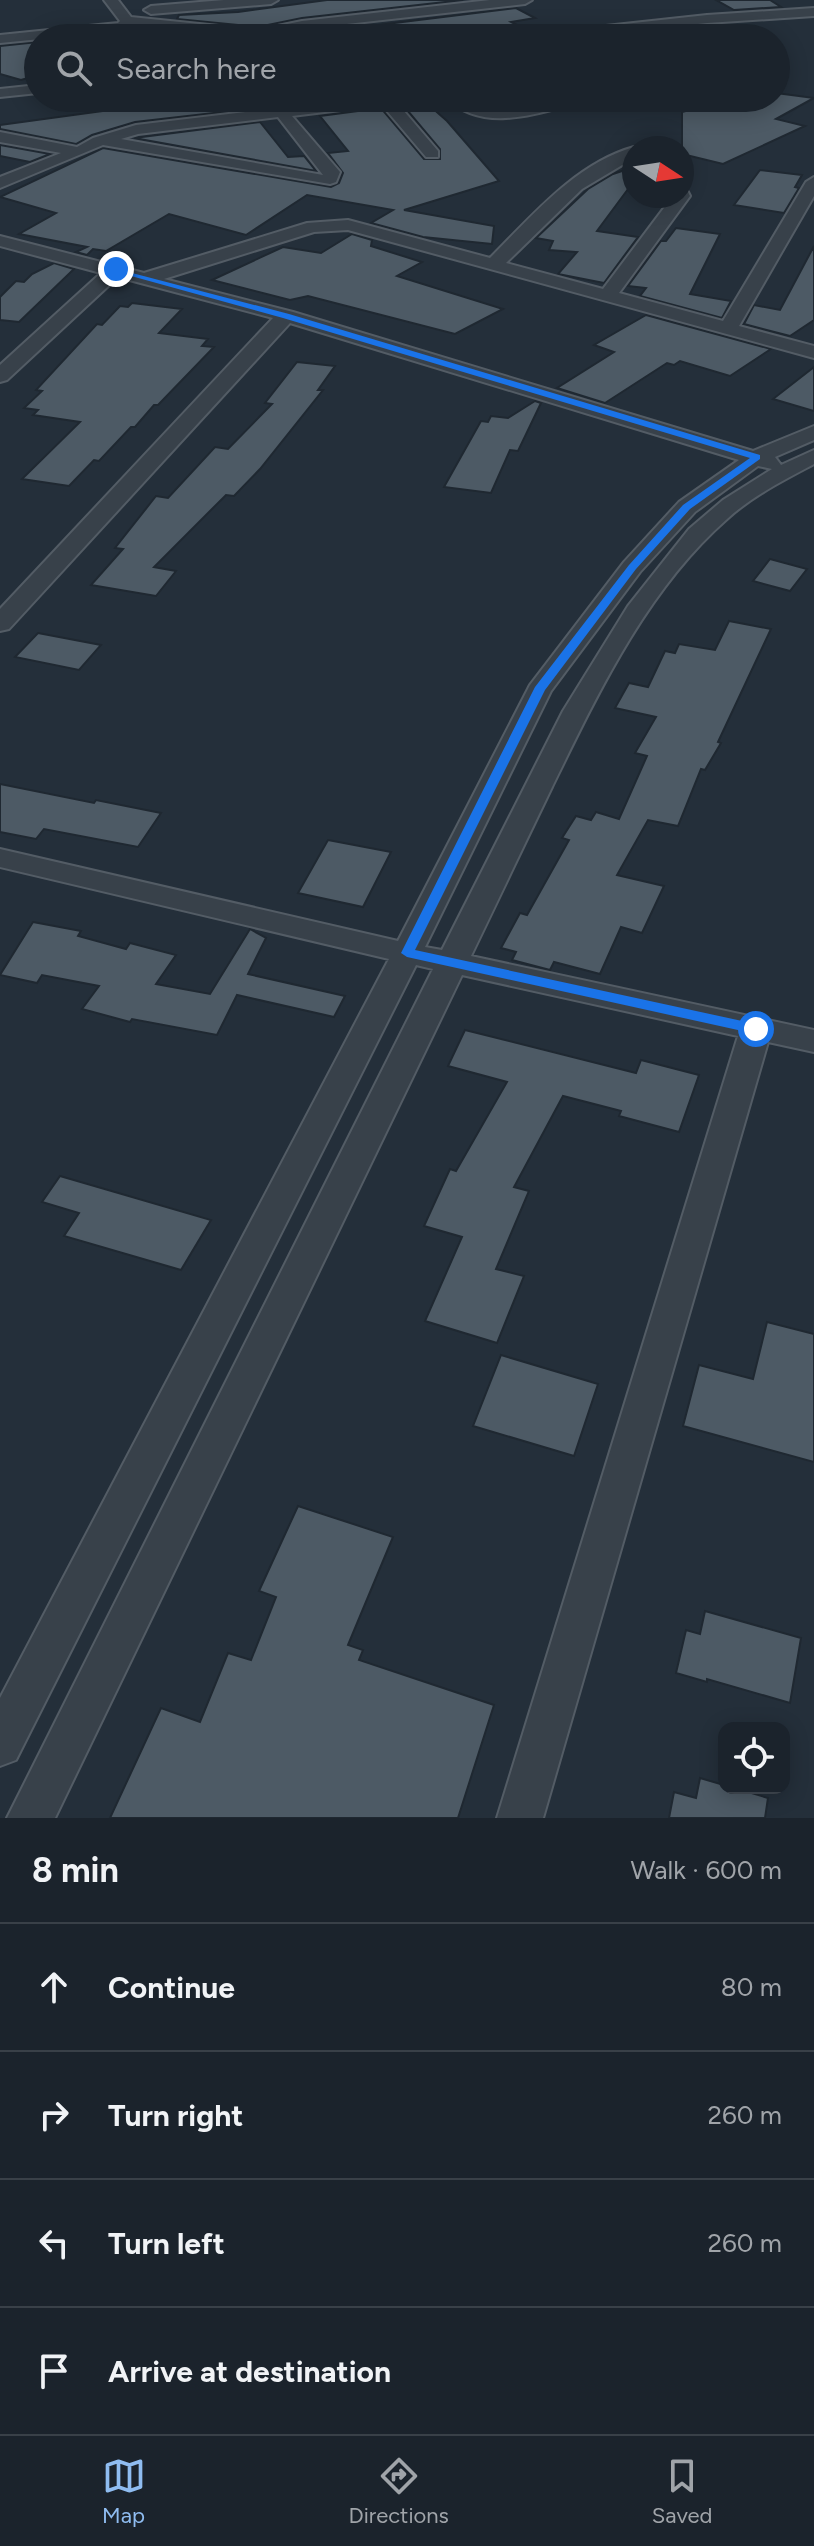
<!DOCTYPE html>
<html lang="en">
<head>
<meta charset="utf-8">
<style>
	:root { --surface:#1b232c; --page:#282f38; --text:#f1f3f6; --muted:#a0a4a9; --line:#394048; --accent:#8fbcf0 }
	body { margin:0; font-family:Figtree,sans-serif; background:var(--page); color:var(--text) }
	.controls { position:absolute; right:24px; bottom:24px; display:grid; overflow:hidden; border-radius:16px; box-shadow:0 4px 20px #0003 }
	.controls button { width:72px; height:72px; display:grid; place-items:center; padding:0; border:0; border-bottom:2px solid var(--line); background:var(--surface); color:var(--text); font:40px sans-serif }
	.compass { position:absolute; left:622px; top:136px; width:72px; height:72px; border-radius:50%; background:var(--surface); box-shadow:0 4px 20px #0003; rotate:102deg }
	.stop { position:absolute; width:24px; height:24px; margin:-18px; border:6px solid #1a73e8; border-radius:50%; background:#fff }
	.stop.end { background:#1a73e8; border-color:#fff; box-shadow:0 2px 8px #0008 }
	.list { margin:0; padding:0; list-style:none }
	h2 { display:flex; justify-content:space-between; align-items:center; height:104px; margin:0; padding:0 32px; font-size:34px }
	h2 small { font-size:26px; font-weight:400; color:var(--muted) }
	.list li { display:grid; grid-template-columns:52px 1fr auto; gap:24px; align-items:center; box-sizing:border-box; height:128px; padding:0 32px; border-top:2px solid var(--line) }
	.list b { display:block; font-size:30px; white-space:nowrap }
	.list em { font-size:26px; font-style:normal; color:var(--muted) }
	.icon { flex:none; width:44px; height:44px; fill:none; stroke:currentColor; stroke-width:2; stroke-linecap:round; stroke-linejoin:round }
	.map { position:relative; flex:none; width:814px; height:1818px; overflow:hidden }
	.search { position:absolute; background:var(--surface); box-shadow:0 4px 20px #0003; left:24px; right:24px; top:24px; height:88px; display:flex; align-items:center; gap:20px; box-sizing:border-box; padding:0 28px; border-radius:44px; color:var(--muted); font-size:30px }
	.sheet { height:616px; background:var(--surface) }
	nav { display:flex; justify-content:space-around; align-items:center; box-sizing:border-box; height:112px; border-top:2px solid var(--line); background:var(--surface); font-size:22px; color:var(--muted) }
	nav a { display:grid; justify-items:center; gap:4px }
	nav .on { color:var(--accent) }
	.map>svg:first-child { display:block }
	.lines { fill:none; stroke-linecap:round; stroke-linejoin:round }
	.stream { stroke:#3b4f62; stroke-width:4 }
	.building { fill:#4d5a65; stroke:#1f2831; stroke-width:2 }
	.minor-casing { stroke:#535c65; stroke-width:4 }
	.minor { fill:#38414a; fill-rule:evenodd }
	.route { fill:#1a73e8 }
</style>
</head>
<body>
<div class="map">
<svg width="814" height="1818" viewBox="0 0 814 1818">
	<rect width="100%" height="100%" fill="#242f3a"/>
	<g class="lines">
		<!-- stream -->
		<polyline class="stream" points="666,20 719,15"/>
	</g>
	<!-- building -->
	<g class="building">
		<polygon points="327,0 463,0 302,18 258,27 177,19 179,15 238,12"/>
		<polygon points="716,0 770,0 781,7 734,10"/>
		<polygon points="516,8 535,18 511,22 521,27 449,38 273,38"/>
		<polygon points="38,42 38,75 21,80 0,74 0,46"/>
		<polygon points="776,93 814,98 776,119 805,126 723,164 682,154 682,112 734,98 776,98"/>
		<polygon points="411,98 421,98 447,121 499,181 404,210 494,226 492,244 423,237 371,223 393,210 307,195 246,235 169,214 106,251 93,249 87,255 76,252 87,247 19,234 56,213 0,197 103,148 331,187 339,183 343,173 328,153 348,151 320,116 381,108 424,159 440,159 440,149 402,104"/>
		<polygon points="219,100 224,105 243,102 249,109 135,122 92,135 76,144 0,129 0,125 110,110"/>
		<polygon points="260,122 288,157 304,156 316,171 134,138"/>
		<polygon points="0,145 50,154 30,162 0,156"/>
		<polygon points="634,167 634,181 597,231 638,237 604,283 558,274 577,252 549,250 553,241 536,238 588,189 613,174"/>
		<polygon points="760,170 802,175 795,187 799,188 784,213 734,205"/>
		<polygon points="676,228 720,234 690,294 731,301 722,318 640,296 646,288 628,286 661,241 666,241"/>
		<polygon points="352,234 372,240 371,246 422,262 397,276 503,309 455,334 308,296 290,300 212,280 283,247 321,253"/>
		<polygon points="814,246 814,320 790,336 744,324 754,305 780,310"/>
		<polygon points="54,263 74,269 19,322 0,320 0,297 16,281 24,282 32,274"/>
		<polygon points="132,303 182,309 159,333 208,339 202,346 214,347 158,405 154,405 135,427 131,427 99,461 94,460 69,486 22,479 80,422 33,415 38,410 24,408 42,391 36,390 97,324 102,325 120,306 128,307"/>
		<polygon points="646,315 771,349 730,376 680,361 674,365 667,363 605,403 557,388 614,352 594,345"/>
		<polygon points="297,362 335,366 318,390 323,390 260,469 234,496 226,495 154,567 176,571 156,596 91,585 123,549 115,548 156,496 168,498 215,447 228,449 272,404 265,403"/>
		<polygon points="814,367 814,411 773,399"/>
		<polygon points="535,401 541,403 518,451 510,450 491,493 444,487 481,421 488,422 491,416 508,418"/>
		<polygon points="770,559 807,569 790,591 753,581"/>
		<polygon points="729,621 771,629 718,742 721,743 705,770 701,769 678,826 648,820 617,875 664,886 642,933 621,927 600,974 554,962 550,970 512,960 516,952 501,948 520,913 527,915 569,840 562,838 576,816 591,820 596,812 619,819 647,756 635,753 656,717 615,708 629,683 648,687 665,651 675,653 679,644 715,650"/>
		<polygon points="38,633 101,645 79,670 15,657"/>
		<polygon points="0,784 94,803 96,800 161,813 138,847 44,829 36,839 0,832"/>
		<polygon points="328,840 391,852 363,907 298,893"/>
		<polygon points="33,922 81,931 78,936 126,949 130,943 176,955 156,984 210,994 250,929 266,938 248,974 345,996 334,1017 237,995 217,1035 132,1019 130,1022 82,1009 99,986 42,975 37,983 0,975"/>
		<polygon points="465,1030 636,1073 641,1060 699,1075 679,1132 619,1116 621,1111 563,1096 514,1187 529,1191 496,1269 524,1276 497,1343 425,1321 462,1237 424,1226 450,1169 456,1171 507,1082 448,1066"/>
		<polygon points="60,1176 211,1220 181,1270 64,1236 79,1213 42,1202"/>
		<polygon points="767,1322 814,1334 814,1462 683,1426 699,1365 753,1379"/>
		<polygon points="501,1355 598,1384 574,1456 473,1426"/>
		<polygon points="298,1506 393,1537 348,1645 363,1650 359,1660 494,1705 458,1818 110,1818 161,1708 200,1722 228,1653 251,1660 276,1597 259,1591"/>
		<polygon points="705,1611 801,1638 790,1703 707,1679 707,1682 676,1673 686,1630 700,1634"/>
		<polygon points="700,1778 724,1785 724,1788 735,1788 768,1798 765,1818 669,1818 674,1792 696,1798"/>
	</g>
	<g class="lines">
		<defs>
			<g id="minor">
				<polygon points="104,0 118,0 131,17 258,30 302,21 490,0 532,0 525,4 302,29 258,38 130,25 122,31 0,43 0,35 118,23 120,21"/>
				<polygon points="224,0 278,0 271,4 151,14 144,10 151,6"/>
				<polygon points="814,8 814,16 707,23 570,38 525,38 532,34 707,15"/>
				<polygon points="38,85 38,93 0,97 0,89"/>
				<path d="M364 98H408L397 103 438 151V157H426L382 105 292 116 340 172 336 182 330 184 103 145 0 188V177L61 153 0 142V132L77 147 93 138 136 125ZM278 117 323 175 121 139 138 134Z"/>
				<path d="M446 98C470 98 479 110 500 111L560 98H587L585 101C540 112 485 135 446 98Z"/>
				<polygon points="645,98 675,98 680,102 673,106"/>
				<path d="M634 147 637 148H634V158L582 189 506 263 603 289 673 196H682V191L688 192 690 196 619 293 723 321 806 182 814 177V196L739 326 814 346V358L348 230 314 232 164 279 293 312 753 451 814 426V440L775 457 781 465 814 450V464C784 480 752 496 727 519 647 589 598 693 552 787 525 843 498 900 471 956L814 1030V1052L768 1042 543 1818H497L738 1036 462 975 55 1818H7L433 969 416 965 16 1760 0 1766V1698L389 959 0 867V849L398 941 530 685 624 562 679 502 739 460 290 323 9 629 0 631V609L273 318 118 277 7 380 0 382V365L101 273 0 246V236L144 273 307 223 348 220 490 258C531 217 576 163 634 147ZM758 466 772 469 723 500 689 529 628 606 563 711 442 950 425 947 551 691 640 572 695 512Z"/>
			</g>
		</defs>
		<!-- minor casing -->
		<use href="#minor" class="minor-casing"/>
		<!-- minor -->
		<use href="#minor" class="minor"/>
	</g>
	<!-- route -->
	<polygon class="route" points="113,268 289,314 760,455 760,459 690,509 636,569 545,690 415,950 756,1024 763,1029 761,1032 756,1034 407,957 401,953 535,687 629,565 683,505 750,458 283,318 113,271"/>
</svg>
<div class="controls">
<button><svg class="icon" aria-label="locate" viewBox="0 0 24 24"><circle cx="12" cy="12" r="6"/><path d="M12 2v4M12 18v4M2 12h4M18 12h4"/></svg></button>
</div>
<svg class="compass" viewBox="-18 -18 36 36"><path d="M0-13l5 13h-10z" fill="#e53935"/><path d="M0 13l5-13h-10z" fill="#a0a4a9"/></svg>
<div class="stop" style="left:756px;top:1029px"></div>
<div class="stop end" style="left:116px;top:269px"></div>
<div class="search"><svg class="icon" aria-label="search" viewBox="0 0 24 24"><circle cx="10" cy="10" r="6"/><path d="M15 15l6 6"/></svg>Search here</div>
</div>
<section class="sheet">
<h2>8 min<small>Walk · 600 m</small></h2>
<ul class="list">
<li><svg class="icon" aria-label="ahead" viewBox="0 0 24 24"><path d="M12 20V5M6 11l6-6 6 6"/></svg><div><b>Continue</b></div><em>80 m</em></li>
<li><svg class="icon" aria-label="right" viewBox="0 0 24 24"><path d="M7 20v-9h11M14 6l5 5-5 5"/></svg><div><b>Turn right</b></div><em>260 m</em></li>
<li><svg class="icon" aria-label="left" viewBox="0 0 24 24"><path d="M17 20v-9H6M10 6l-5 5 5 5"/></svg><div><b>Turn left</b></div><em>260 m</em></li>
<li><svg class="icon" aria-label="arrive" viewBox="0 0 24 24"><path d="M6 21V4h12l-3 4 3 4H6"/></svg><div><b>Arrive at destination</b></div></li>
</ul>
</section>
<nav>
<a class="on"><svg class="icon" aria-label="map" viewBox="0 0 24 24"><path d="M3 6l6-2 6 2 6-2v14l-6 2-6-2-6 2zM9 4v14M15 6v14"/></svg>Map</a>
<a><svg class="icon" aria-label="directions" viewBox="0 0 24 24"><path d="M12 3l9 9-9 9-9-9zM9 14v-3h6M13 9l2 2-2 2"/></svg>Directions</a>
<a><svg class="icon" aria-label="saved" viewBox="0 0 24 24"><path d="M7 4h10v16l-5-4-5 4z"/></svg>Saved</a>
</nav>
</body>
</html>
